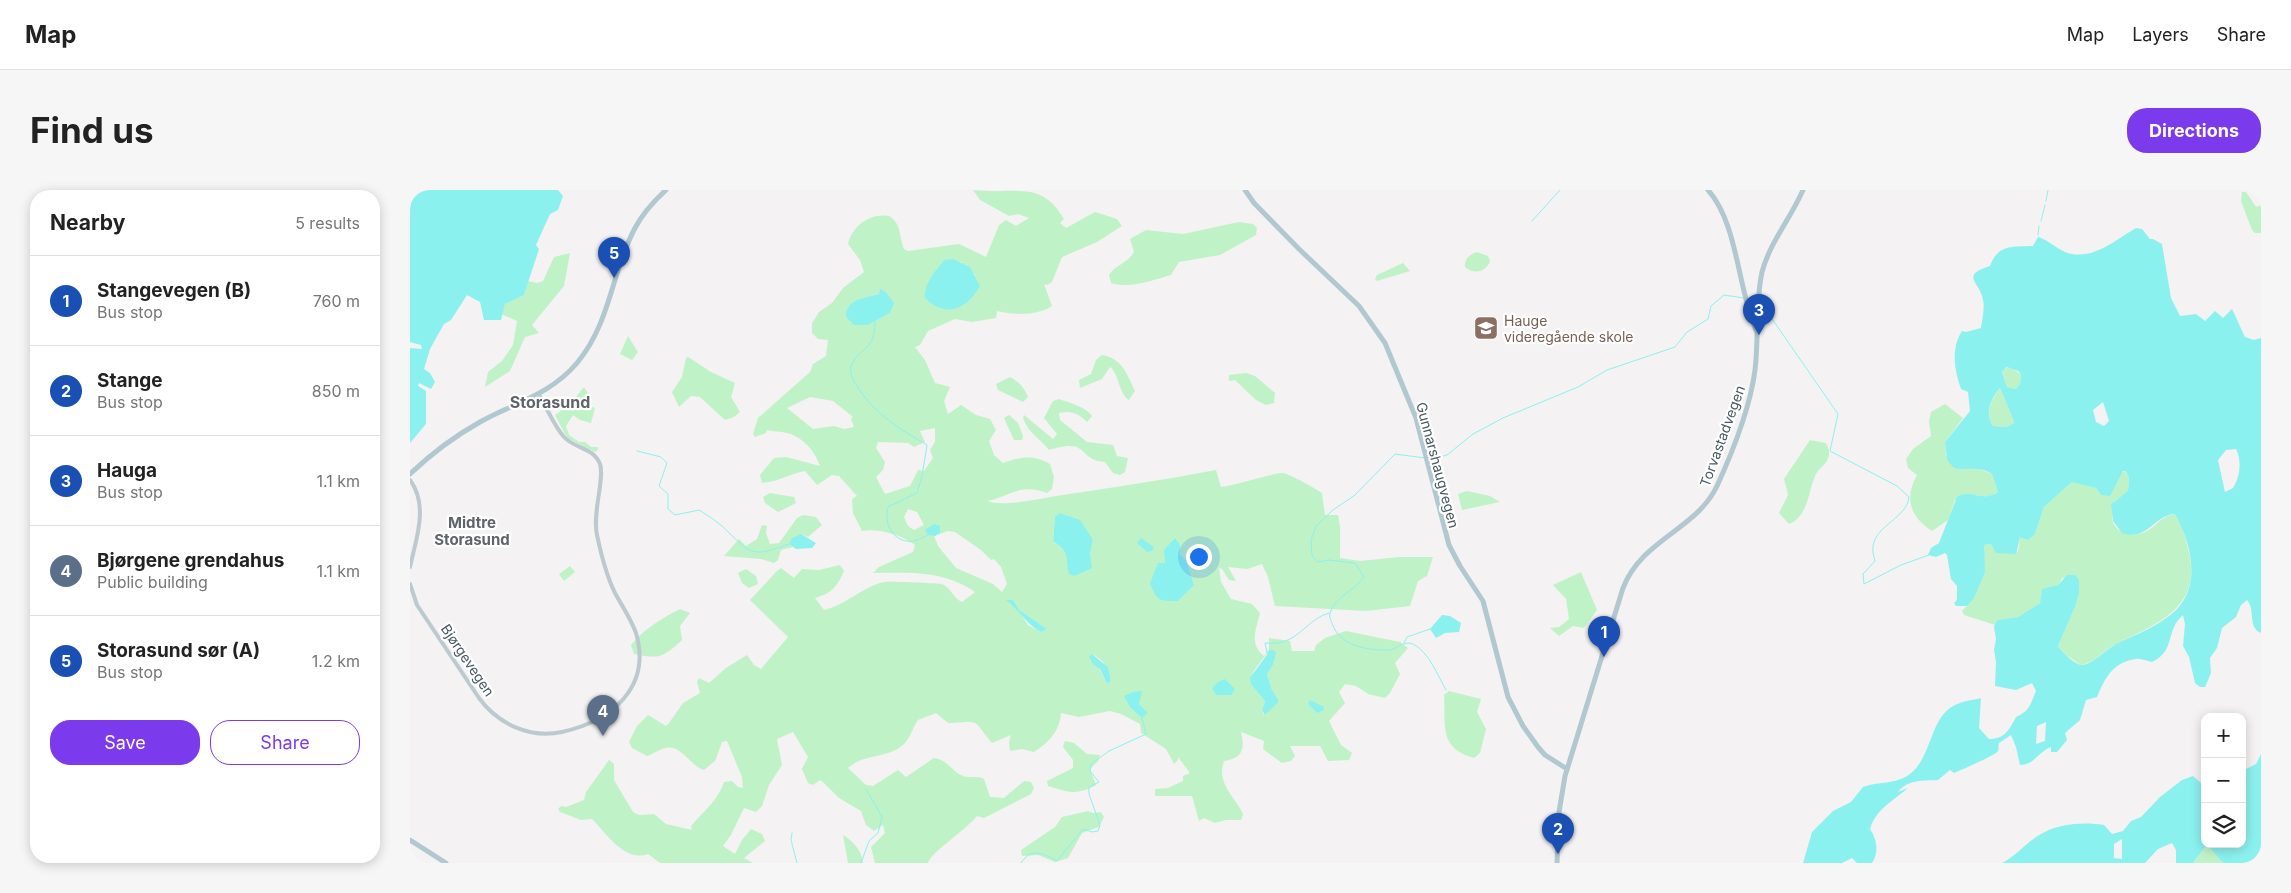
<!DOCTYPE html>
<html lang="en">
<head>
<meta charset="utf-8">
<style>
	:root { --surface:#fff; --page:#f6f6f6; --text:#222; --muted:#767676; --line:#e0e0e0; --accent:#7c3aed }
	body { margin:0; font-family:Inter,sans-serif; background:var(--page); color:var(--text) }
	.controls { position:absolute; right:15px; bottom:15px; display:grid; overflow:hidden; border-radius:10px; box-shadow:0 2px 12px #0003 }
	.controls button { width:45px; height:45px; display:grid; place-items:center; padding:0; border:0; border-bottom:1px solid var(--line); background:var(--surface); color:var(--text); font:25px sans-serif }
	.you { position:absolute; left:788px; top:366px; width:18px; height:18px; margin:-12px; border:4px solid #fff; border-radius:50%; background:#1a73e8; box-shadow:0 0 0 8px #1a73e833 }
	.badge { display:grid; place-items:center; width:32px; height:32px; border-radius:50%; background:var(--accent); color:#fff; font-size:16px; font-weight:700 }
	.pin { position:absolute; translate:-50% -41px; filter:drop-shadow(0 1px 2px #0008) }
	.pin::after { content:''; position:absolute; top:26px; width:18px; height:15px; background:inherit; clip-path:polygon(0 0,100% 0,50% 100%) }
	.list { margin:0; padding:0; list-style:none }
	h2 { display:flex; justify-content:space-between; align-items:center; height:65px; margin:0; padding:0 20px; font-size:21px }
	h2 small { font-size:16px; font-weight:400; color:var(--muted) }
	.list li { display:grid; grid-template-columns:32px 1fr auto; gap:15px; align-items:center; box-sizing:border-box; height:90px; padding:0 20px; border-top:1px solid var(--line) }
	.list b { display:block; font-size:19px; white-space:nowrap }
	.list p { margin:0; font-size:16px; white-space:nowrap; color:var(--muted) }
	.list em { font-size:16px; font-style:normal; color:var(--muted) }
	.actions { display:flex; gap:10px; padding:15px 20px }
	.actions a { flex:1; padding:11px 0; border:1px solid var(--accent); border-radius:20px; text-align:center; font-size:18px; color:var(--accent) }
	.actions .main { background:var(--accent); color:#fff }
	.icon { flex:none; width:28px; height:28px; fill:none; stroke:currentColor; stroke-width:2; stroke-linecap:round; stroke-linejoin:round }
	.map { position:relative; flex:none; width:1851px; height:673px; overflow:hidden; border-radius:20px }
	header { display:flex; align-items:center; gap:30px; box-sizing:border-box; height:70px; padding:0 25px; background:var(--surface); border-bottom:1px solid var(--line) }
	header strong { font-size:24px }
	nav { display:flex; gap:28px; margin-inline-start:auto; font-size:18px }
	.intro { display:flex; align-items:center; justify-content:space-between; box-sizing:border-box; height:120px; padding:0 30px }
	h1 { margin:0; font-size:35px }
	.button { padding:12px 22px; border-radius:20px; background:var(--accent); color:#fff; font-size:18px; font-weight:700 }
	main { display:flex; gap:30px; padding:0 30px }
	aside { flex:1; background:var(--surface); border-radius:20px; box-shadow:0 2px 12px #0003 }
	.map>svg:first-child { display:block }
	.green { fill:#c0f2c8; fill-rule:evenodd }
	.water { fill:#8bf1ef; fill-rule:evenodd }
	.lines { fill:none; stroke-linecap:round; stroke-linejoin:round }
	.stream { stroke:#8bf1ef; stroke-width:1 }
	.minor { stroke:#bccacf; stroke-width:4 }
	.major { stroke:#b1c8d1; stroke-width:5 }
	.labels { text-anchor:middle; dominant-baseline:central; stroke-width:4.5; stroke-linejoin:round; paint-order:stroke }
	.education-label { font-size:14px; fill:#785e54; stroke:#fff; text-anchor:start }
	.street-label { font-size:14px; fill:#485a60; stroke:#fff }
	.neighbourhood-label { font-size:15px; font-weight:bold; fill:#5e6467; stroke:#fff }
	.quarter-label { font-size:16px; font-weight:bold; fill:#5e6467; stroke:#fff }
</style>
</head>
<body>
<header>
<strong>Map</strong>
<nav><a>Map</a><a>Layers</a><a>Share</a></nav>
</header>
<div class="intro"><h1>Find us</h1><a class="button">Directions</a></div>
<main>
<aside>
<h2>Nearby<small>5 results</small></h2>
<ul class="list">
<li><span class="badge" style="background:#1a4fb4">1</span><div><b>Stangevegen (B)</b><p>Bus stop</p></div><em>760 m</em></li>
<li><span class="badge" style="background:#1a4fb4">2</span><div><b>Stange</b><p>Bus stop</p></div><em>850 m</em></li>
<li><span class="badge" style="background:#1a4fb4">3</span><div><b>Hauga</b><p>Bus stop</p></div><em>1.1 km</em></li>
<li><span class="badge" style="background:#5c6f8a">4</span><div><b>Bjørgene grendahus</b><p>Public building</p></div><em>1.1 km</em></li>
<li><span class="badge" style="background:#1a4fb4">5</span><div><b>Storasund sør (A)</b><p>Bus stop</p></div><em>1.2 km</em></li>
</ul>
<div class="actions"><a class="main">Save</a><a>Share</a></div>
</aside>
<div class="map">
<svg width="1851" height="673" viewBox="0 0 1851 673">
	<rect width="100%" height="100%" fill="#f4f2f2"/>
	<!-- green -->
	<g class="green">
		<path d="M563 0C572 0 583 2 591 1 622 0 637 1 654 29L650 33 656 38 685 22 707 29 712 36 687 52 652 67 642 92 637 95 634 94 642 116C627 126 604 125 587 121L586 128 562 132 545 129 518 141 510 155 505 157 515 170 525 193 540 197 534 211 538 224 551 215 566 225 580 229 586 240 579 251 584 265 593 273C610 267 623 264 640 274L644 287 642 299 637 303C609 293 601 306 577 311 593 317 628 309 646 306 700 298 753 290 806 280L811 297C823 296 867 282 873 283 882 285 904 298 912 303L915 325H928L930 337V368L950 371 989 367H1023L1017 386 1008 391 1000 416 956 421 865 416 858 387 852 374 837 379 818 377 826 391 819 390 812 379 809 378 811 392 821 409 842 414 850 423C846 439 839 455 854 466L859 459V448L880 451 882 461H904L906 455 915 448 936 441 990 452 998 458 985 473 990 484 980 503 975 508 958 504 946 496 935 494 929 502 935 513 919 531 931 555 942 563 939 570 918 571 910 556H880L885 566 881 571 872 573 853 559 854 551 831 542C835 559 833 568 814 571 806 594 825 606 833 624L831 630H816L805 633 794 628 789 631 782 606H745V599L758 598 773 591V586L780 583 768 567V570L764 574 756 559 731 543 730 534 711 524 700 521 669 527 651 523C650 541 638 553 624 562L612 559 600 561 599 552 601 545 582 553C561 527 571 532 538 533L526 523 508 530C503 537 501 546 495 553 480 569 454 563 438 578L456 595 463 596 488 580 496 587 524 568C536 569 541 580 551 585 558 589 567 585 574 589L580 607 594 608 614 591 621 592 624 598 621 604 574 628 567 626C557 639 520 663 518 673H465L461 657 475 643 473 635 464 641 456 635 451 621 429 608 413 592 410 590 403 595 398 593 392 579 398 567 383 542 367 549 372 575 359 595 352 616 346 622 334 618 321 645 313 656 325 664 332 650 341 639 352 644 355 651 334 668 343 673H250L238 664C215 673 195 642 182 629L171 630 150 622 148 619 151 616 156 617 174 610 176 602 199 570 204 574V590L223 622 229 625 244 624 256 634 282 640 281 636C293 622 309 609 314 592L322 591 328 597 333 598 332 587 317 551 312 552 305 571 294 580C280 576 271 554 256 558 249 559 244 564 237 566L222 558 219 552 227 536 238 525 256 536 259 533 273 513 290 503 287 492 289 488 299 493 316 478 337 465 344 475 351 479 378 447 340 410 367 381 371 378 384 388 392 379 409 380 430 375 434 381C427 397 422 403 405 408L414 420C434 416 452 397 474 392 478 391 525 393 532 394 542 399 543 408 552 412L565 402C532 380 501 383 463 383L469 377 503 362 505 355C492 345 468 338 452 341L443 323 442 309 447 306 429 286 422 285 407 295 395 281C380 284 367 292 352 293L350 285 364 268 376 267 410 276C405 261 393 247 377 243 370 241 364 242 357 240L356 243 345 247 343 244 348 228 400 182 403 174 416 166 418 150 408 149 402 143V133L409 122 422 113 433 98 454 82 450 70 438 54C442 36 460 23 479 26 492 34 489 47 494 59L498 61 549 54 576 67 589 35 596 30 606 36 619 28 608 24 599 26 570 10ZM534 70 551 72 566 86 527 81ZM470 100 476 102 483 114 480 123 458 135 450 109 469 104ZM400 207 423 211 443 227 441 229 444 237 434 239 424 236 403 239 377 218ZM525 238V252L520 260 523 268 514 281 508 280 500 296 475 304 466 287 473 280 475 272 466 258 468 252 498 253 504 257 515 252 510 241ZM498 319 507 322 514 335 504 340 498 336 494 327ZM645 327 683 350 680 365 658 379C659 366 654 359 643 351ZM538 341 545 342 571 360 581 370 584 369 591 377 597 394 592 402 583 394 546 378 528 356 524 346ZM776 370 784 395 755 373ZM609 421 637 439 631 442 618 435ZM857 463 863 475 857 484 862 500 854 525 852 520 855 511C835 486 839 488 857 463ZM682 464C695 471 698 477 701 491L697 494Z"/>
		<polygon points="1832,2 1836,2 1846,17 1851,15 1851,43 1845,43 1842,40 1831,11"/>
		<path d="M829 32 843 34 847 38 846 45 810 65 769 72 761 85C743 90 720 99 701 93L699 85C705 75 718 73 724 62L720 49 736 40 773 44Z"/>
		<path d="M1067 62 1078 66 1080 71C1076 82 1064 85 1055 77 1054 69 1060 64 1067 62Z"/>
		<path d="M160 63 154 96 122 135 129 143 115 147 100 181 75 197 78 182 92 171 103 155 107 131 91 124C93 111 103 109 114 105L118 91 127 93 133 91 144 67Z"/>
		<polygon points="993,73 1000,81 967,91 965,89 967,85"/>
		<polygon points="218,146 228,162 222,170 210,164"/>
		<path d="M692 165C712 168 717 184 725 201L719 210C708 203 710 185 700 177L692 189 670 198 669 190 681 184 686 170Z"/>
		<polygon points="278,167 301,182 325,193 321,207 330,222 324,227 315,230 290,207 281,206 269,217 262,202 272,187 276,168"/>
		<polygon points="1599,177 1611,184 1610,194 1606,199 1597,197 1592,180"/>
		<polygon points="836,183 845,186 865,203 864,213 856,215 846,210 825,190 819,191 819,185"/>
		<path d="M600 187C609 192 613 196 618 207L613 212 588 200 586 194Z"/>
		<polygon points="174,197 179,205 176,215 185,218 181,233 170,230 163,225 156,236 159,245 169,252 175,252 181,257 188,257 188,260 185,262 157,248 145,225 162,213 166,215 167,213 164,209"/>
		<path d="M1590 198 1603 229 1604 233 1597 237 1583 236C1574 222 1582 210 1590 198Z"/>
		<path d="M649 209C660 213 676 217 682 226L677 232C669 223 660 220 649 223L650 230 677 252 703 255 707 266 718 268 715 282 710 285 703 283 695 272C666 270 681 247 639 260 629 247 619 244 613 228L614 225 643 249 647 244 634 228 643 211Z"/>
		<path d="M1535 214 1553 228 1535 252 1536 266 1582 284 1588 302 1581 307 1562 305 1545 310 1538 330 1522 341C1500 327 1494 308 1507 285L1498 278 1496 269 1503 259 1521 246 1519 231 1521 222Z"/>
		<polygon points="599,225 608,233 613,246 612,250 604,250 594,228"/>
		<path d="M1400 250 1416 253C1419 258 1420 263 1418 268 1416 275 1409 278 1406 284 1398 300 1399 326 1379 334L1369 323 1378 305 1374 289Z"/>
		<path d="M1716 281 1719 288 1718 302 1704 311C1703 316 1702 322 1702 327 1703 343 1723 348 1735 342 1747 337 1748 327 1765 324 1773 335 1776 350 1779 363 1792 418 1746 434 1706 454 1693 460 1685 473 1671 475L1656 465 1648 456 1665 417 1653 387 1648 395 1632 401 1630 413 1608 427 1587 430 1585 435 1554 425 1552 421 1557 416 1574 355 1581 354 1583 356 1608 362 1610 347 1625 344 1634 317 1663 291 1686 298 1691 305 1711 282Z"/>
		<polygon points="1057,301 1080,306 1090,312 1052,320 1048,304"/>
		<polygon points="360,303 384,307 386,313 368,322 355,313 353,307"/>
		<polygon points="393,325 406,327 412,335 398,347 391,344 379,354 383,357 371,360 368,370 364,373 351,369 314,366 329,349 336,356 347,349 352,335 357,336 356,343 360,354 369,353 387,328"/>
		<polygon points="160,376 165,382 154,391 149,384"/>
		<polygon points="336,379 346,386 348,394 339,398 332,393 328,383"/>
		<polygon points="1171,382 1187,420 1174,438 1163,436 1149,446 1140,438 1149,437 1159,429 1156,409 1143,395"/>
		<path d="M270 419 280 423 270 436 272 450C253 468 249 469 224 464L221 455C234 439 252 428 270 419Z"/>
		<path d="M1039 501 1071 509 1067 522 1076 539 1070 563 1064 568C1028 558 1036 535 1034 505Z"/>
		<path d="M655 551 664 553 677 564 690 565 688 571 680 579 686 595C666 606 658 602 638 596L637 591 663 578V570L653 557Z"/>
		<polygon points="678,621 683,623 691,622 694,627 689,637 672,643 658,668 645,672 628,665 612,666 611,660 645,637 652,627"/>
		<path d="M433 645C443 651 452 661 453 673H438Z"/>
		<polygon points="1795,657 1800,658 1813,673 1783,673"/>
	</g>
	<!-- water -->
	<g class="water">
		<polygon points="0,0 148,0 153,6 148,20 140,24 126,55 129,59 114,105 95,114 91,130 74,130 70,112 57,105 41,130 34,134 20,159 14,179 20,183 25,192 21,199 9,193 8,196 16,201 16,234 0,253 0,158 12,159 11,155 0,152"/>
		<path d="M1726 38 1732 39 1740 49H1743L1752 54 1761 108 1770 126 1786 124 1795 131 1805 121 1813 128 1822 119 1835 147 1844 150 1851 148V443C1837 437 1846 420 1837 410L1831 415 1826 427 1812 438 1807 458 1800 468 1801 483 1795 497H1790L1785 493 1779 467 1773 456 1775 434 1773 425C1755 440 1766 461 1742 472 1736 471 1731 468 1726 469 1703 472 1695 488 1687 507L1676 510 1670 530 1655 543 1657 550 1647 562H1641V557C1629 561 1624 575 1610 575L1606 557 1601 545 1589 553C1588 556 1589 559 1588 561 1586 565 1551 580 1544 583L1540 580 1528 590C1513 591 1498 589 1488 602L1498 598C1483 611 1466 619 1460 639 1467 649 1469 663 1462 673H1447L1442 668 1432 673H1393L1402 642 1423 621 1441 612 1453 597C1469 591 1485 595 1500 584 1523 566 1519 528 1545 515 1553 511 1563 510 1571 508L1569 538 1579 549C1595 549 1599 540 1606 527 1620 521 1620 515 1626 501L1622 493 1606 500 1585 496 1586 472 1584 460 1586 449 1584 437 1587 430 1608 427 1630 413 1632 399 1648 395 1657 385H1665L1669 390V403L1665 417 1648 456C1653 463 1664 474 1672 475 1682 475 1697 458 1708 453 1727 444 1749 436 1765 421 1792 396 1781 352 1765 324 1744 325 1737 352 1712 343L1703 331 1701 314 1718 301 1719 288 1716 281H1713L1700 306 1691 305 1686 298 1662 292 1634 317 1625 344 1618 350 1610 347 1606 364 1586 363 1581 354 1574 355 1575 382 1564 408 1557 416H1546L1544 413 1547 410V396L1541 389 1537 365 1535 363 1526 367 1518 365 1521 358 1529 353 1547 307C1560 298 1574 313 1588 302L1582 284C1567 275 1560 281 1544 278L1537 270 1535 252 1560 221 1558 202 1551 199C1544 180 1541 158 1552 141L1556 142 1571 138C1572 129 1575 119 1573 110 1570 91 1549 86 1580 76 1588 54 1602 57 1623 56L1628 47C1638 50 1646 58 1655 62 1682 72 1705 50 1726 38ZM1597 177 1608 181 1611 184 1610 194 1606 199 1597 197 1592 181ZM1590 198 1603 229 1604 233 1597 237 1583 236C1574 223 1581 209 1590 198ZM1693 212 1699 231 1694 236 1686 232 1683 220ZM1826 259C1832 271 1830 287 1823 298L1815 302 1808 270 1816 260ZM1636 532 1635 551 1626 554 1627 536Z"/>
		<path d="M543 69 560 77 570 96C557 119 537 129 515 108 514 93 525 82 534 70Z"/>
		<path d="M470 99 476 102 484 113 480 123 458 135H444L436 127C436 108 456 108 469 104Z"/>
		<path d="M650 323 670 330 683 350 680 365 682 378 664 386 659 384C655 367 661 364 643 351L645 327Z"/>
		<polygon points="524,334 530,336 530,343 525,346 518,345 515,340"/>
		<polygon points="391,344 406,353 402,358 386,359 379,354 382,348"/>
		<polygon points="731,348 744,357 742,361 737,362 727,353"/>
		<path d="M765 348 770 355V365L776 370 784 395 768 411C748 411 747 411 740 393L748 373H755L754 360Z"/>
		<path d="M596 410H603L609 420 637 439 631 442C616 434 609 420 596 410Z"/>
		<polygon points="1032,425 1040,426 1051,433 1049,442 1035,443 1026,448 1020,439"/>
		<polygon points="861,459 866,462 863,475 857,484 862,500 869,511 855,525 852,520 855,511 841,494 840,488"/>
		<polygon points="682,464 698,477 701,491 697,494 690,479 683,474 679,467"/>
		<polygon points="815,489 825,499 821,505 806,505 802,498 808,492"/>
		<polygon points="732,501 729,514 738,523 732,528 720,517 714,506 723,502"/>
		<polygon points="900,510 914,517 914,520 907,523 898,514"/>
		<path d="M1851 564V673H1813L1800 658 1795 657 1783 673H1766V660L1762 653 1748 659 1735 673H1592C1608 665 1617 651 1633 643 1651 633 1675 632 1694 635L1702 644 1713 641 1721 631 1731 627 1750 607 1772 590 1783 586 1791 593 1795 592V654H1832V581L1846 574ZM1712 649V669L1704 668V654Z"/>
	</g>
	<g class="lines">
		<!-- stream -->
		<g class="stream">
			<polyline points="1636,11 1638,0"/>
			<polyline points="1122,31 1150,0"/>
			<polyline points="1631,31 1635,15"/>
			<polyline points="1628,45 1629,36"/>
			<polyline points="1339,112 1346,120"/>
			<path d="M1350 122 1358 123 1428 224 1420 261 1487 296 1499 307C1497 328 1466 335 1463 356 1462 361 1464 367 1465 371L1453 384 1454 394 1491 375 1519 365"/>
			<path d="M465 132C465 161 451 156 442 174 438 182 443 190 447 196 464 224 490 239 517 255L512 286 507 303 478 317C473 334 484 354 504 351 508 350 514 347 518 345"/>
			<path d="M227 261 251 267 257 273 249 296 258 304V319L265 325 289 320C297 325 305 330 312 336 341 363 338 369 379 354"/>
			<path d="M1015 268 985 264 945 305 923 320 906 336 901 350 902 366 908 372 918 370 945 373 954 387C945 400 924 408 920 423 919 428 922 433 924 438 934 457 958 460 978 460 987 460 993 450 1003 454 1019 462 1028 486 1036 500"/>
			<polyline points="1019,269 1037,265 1063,244 1093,228 1168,197 1197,180 1265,157 1277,142 1298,129 1301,116 1314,105 1334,108"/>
			<polyline points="994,453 997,447 1020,439"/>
			<path d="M857 463 855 453C860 453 867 454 872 452 890 448 900 428 919 423"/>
			<polyline points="382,643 381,650 387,673"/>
			<polyline points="451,673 459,651 468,643 472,627 456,599"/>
			<path d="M611 673C622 656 634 664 647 671L673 639 682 642 688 641 690 635 679 604V597L689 592 680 581 681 574 699 561 736 544 732 528"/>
		</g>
		<!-- minor -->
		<g class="minor">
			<path d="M0 290C19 316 6 349 0 377"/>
			<path d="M0 394 7 415 69 508C88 534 120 549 152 542 201 531 242 498 226 443 221 429 212 416 205 403 196 385 191 364 187 345 182 323 195 288 190 274 183 257 165 259 154 247 144 236 137 218 129 205"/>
		</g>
		<!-- major -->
		<g class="major">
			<polyline points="835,0 844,13 889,59 949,116 975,153 1006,228 1039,355 1050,376 1073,411 1098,507 1113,536 1128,557 1135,565 1157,579"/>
			<path d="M1298 0C1328 33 1328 101 1346 140"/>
			<path d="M0 284C21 264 45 246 70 232 104 213 140 205 167 173 201 132 201 83 225 38 233 23 244 11 256 0"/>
			<polyline points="0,650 36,673"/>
			<path d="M1147 673 1149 622 1155 586 1213 398C1232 349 1286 340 1307 296 1323 261 1340 219 1345 180 1349 148 1345 114 1352 82 1360 52 1381 28 1393 0"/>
		</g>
	</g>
	<!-- icons -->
	<defs>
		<symbol id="school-square" viewBox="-11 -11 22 22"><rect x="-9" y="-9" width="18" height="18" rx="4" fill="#8d6e63" stroke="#fff"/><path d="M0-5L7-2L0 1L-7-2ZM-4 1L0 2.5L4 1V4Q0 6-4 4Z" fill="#fff"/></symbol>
	</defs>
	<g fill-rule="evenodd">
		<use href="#school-square" x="1062" y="124" width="28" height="28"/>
	</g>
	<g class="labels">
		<!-- education labels -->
		<g class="education-label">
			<text x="1094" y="130">Hauge<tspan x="1094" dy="16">videregående skole</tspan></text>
		</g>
		<!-- street labels -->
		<g class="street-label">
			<text transform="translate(1312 246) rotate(-70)">Torvastadvegen</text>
			<text transform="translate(1028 275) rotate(75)">Gunnarshaugvegen</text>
			<text transform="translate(58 470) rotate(56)">Bjørgevegen</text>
		</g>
		<!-- neighbourhood labels -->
		<g class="neighbourhood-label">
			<text x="62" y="332">Midtre<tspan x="62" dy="17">Storasund</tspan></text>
		</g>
		<!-- quarter labels -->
		<g class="quarter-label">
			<text x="140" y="212">Storasund</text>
		</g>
	</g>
</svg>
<div class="controls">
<button>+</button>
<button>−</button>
<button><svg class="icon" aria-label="layers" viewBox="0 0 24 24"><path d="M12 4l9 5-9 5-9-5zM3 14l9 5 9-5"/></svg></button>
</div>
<div class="you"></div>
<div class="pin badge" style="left:1194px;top:467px;background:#1a4fb4">1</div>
<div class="pin badge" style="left:1148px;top:664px;background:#1a4fb4">2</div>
<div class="pin badge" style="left:1349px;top:145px;background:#1a4fb4">3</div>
<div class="pin badge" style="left:193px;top:546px;background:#5c6f8a">4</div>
<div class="pin badge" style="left:204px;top:88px;background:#1a4fb4">5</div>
</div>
</main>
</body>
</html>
